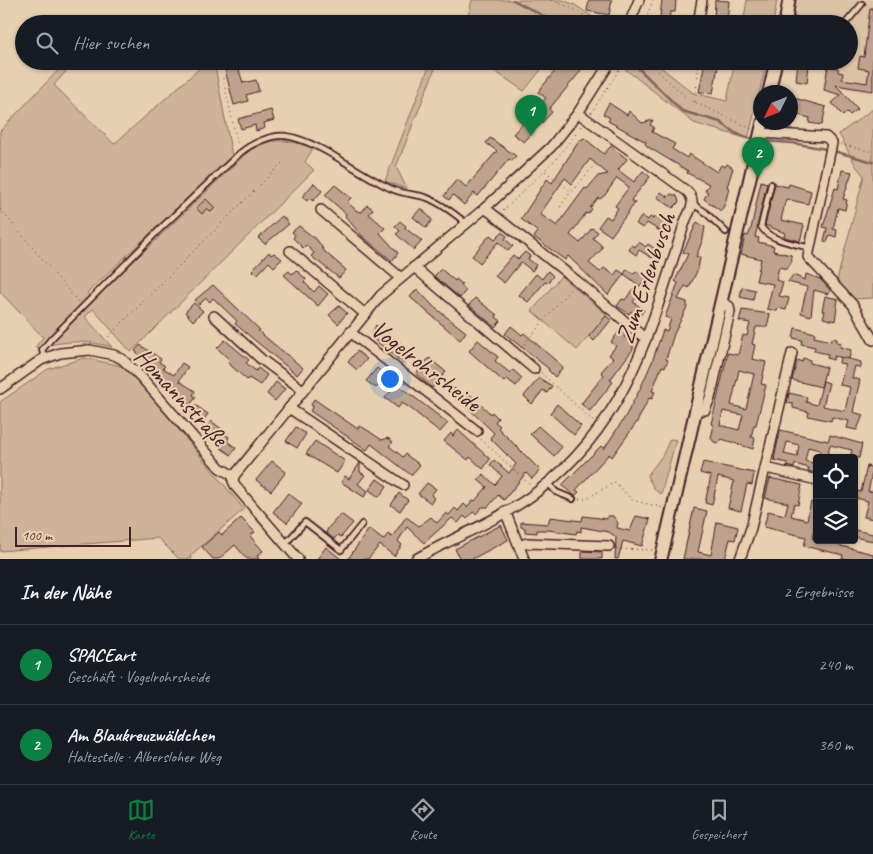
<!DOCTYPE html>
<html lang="de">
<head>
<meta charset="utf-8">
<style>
	:root { --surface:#171b24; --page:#242831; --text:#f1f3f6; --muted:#9ea1a6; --line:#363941; --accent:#0b8043 }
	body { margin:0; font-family:Caveat,sans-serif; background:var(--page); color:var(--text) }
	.controls { position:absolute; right:15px; bottom:15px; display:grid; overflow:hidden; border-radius:5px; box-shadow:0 1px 4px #0004 }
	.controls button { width:45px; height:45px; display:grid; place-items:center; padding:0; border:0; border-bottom:1px solid var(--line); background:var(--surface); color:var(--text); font:25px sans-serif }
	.compass { position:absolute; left:753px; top:85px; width:45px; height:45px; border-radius:50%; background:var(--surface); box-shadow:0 1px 4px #0004; rotate:227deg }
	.scale { position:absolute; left:15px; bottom:12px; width:116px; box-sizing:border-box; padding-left:5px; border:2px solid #4a1f2b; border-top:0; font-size:14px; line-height:18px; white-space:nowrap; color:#4a1f2b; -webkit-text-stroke:4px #e6d0af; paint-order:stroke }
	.you { position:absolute; left:389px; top:378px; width:18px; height:18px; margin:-12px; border:4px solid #fff; border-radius:50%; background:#1a73e8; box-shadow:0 0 0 8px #1a73e833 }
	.badge { display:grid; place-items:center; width:32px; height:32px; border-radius:50%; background:var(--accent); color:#fff; font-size:16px; font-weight:700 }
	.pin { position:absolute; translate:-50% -41px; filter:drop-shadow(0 1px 2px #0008) }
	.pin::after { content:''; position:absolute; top:26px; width:18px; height:15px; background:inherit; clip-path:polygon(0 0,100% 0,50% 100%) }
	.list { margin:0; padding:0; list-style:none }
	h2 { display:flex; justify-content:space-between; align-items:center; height:65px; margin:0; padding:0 20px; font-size:21px }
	h2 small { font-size:16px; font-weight:400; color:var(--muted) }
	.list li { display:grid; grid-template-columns:32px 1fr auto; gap:15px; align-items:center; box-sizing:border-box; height:80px; padding:0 20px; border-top:1px solid var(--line) }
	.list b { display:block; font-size:19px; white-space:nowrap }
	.list p { margin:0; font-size:16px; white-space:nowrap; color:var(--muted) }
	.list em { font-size:16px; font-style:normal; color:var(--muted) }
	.icon { flex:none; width:28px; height:28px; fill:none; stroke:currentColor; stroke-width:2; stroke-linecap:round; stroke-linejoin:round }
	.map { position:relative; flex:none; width:873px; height:559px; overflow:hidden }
	.search { position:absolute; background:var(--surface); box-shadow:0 1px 4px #0004; left:15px; right:15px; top:15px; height:55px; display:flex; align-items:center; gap:12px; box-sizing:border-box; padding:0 18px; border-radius:28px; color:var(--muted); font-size:19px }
	.sheet { height:225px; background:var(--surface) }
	nav { display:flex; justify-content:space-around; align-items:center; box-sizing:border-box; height:70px; border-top:1px solid var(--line); background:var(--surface); font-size:14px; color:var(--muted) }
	nav a { display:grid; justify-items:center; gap:2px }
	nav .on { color:var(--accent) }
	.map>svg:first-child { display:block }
	.built { fill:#dac2a5 }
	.green { fill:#cdb499; stroke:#8c6a62 }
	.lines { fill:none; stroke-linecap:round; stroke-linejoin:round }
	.stream { stroke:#85625d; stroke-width:2.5 }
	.building { fill:#bda28d; stroke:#4a1f2b; fill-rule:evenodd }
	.service-casing { stroke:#4a1f2b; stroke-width:8 }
	.minor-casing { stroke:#4a1f2b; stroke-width:12 }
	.secondary-casing { stroke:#4a1f2b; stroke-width:15 }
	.path { stroke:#4a1f2b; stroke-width:1; stroke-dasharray:1 4; stroke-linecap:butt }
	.service { stroke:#e6d0af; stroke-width:4.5 }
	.minor { stroke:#e6d0af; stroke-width:9 }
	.secondary { stroke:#e6d0af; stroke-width:11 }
	.labels { text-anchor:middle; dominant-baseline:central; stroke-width:4.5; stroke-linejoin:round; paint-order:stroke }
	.street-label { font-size:25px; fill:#4a1f2b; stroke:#e6d0af }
</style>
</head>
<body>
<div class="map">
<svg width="873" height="559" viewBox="0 0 873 559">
	<rect width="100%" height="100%" fill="#e6d0af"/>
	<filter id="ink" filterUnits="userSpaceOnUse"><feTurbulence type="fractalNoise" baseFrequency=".02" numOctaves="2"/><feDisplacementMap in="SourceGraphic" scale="10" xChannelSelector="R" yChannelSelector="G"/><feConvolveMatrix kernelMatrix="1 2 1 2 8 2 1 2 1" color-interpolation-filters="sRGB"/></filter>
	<g filter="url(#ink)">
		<!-- built -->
		<polygon class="built" points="794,0 873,0 873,94 823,84 827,61 849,61 849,24 790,24"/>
		<!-- green -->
		<g class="green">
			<polygon points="472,0 563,0 575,5 603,24 466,24"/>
			<polygon points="747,0 777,0 773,24 743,24"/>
			<path d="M67 61H75L54 85 114 144 208 61H214L232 156 87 293 93 300 252 148C278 137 287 140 313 148L305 162 314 170 131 352 93 309 85 317 112 347C80 339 67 341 35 348L43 337 0 292V131Z"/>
			<polygon points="431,61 440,61 436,66 396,167 407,189 385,181"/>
			<polygon points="480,61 548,61 524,91"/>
			<polygon points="615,61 653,61 693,93 727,101 735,61 767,61 748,139 694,123"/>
			<polygon points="873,109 873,298 854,299 837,280 864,176 856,166 839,134"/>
			<polygon points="561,276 607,315 577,350 532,311"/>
			<polygon points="84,358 127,367 244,509 190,556 192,559 179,559 158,538 0,551 0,402 48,369"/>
			<polygon points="670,439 676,440 661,494 655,490 647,476 662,456"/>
		</g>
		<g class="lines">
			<!-- stream -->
			<g class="stream">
				<polyline points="513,0 559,24"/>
				<polyline points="631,61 682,111 720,122 735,133 755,140"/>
				<polyline points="763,141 792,143 826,149"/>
				<polyline points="837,152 873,162"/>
			</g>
		</g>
		<!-- building -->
		<g class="building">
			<polygon points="589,0 612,0 609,15 587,11"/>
			<polygon points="662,0 676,0 675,12 670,12 669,24 659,24"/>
			<polygon points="715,0 729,1 727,23 714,22"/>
			<polygon points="870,8 873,8 873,91 836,85 858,109 850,115 847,112 843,116 832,103 841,95 824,90 828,66 838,68 838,72 843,73 842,79 867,83 869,70 858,68 860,56 864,57"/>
			<polygon points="563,61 581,61 580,72 549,109 552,112 524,142 513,134 546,98 538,92"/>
			<polygon points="705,61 719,61 713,93 699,92"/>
			<polygon points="798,61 807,61 806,64 809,65 807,83 796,81"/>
			<polygon points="238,67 243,83 256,80 259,91 246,95 248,101 234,105 225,70"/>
			<polygon points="794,98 826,107 822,125 809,123 810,118 790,113"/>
			<polygon points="609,103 627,115 629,111 642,123 653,120 650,125 654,127 652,132 675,144 672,149 687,158 689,154 717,172 721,165 725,167 727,164 733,168 727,187 729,188 725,204 721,211 704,199 708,192 705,191 709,184 687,173 688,171 648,147 645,144 646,142 608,121 610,118 603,114"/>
			<polygon points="271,110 274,120 264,123 265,128 256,131 255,125 241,129 238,119"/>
			<polygon points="490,138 516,156 512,161 509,159 478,196 474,193 464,205 453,195 449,200 444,196 457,179 466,187 497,151 486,143"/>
			<path d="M584 138 604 154 611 146 627 159 618 170 634 182 643 171 650 177 631 200 635 203 611 236 598 227 606 216 611 219 618 208 615 206 629 187 617 178 605 195 600 199 598 198 590 208 592 209 588 214 586 213 570 235 580 243 592 228 598 232 593 238 602 246V249L589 263 600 272 604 268 614 275 618 270 624 274 608 295 568 256 565 260 534 237 538 232 521 219 547 179 552 183 579 141ZM590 159 608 174 598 176 587 189 585 188 557 226 540 214 565 178 572 184Z"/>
			<polygon points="842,170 852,172 843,199 847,200 845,210 838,208 833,229 837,230 836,237 830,235 827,242 824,241 827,228 823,227 835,188 838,189"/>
			<polygon points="761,181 767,183 755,237 759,238 758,242 774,246 773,251 791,255 792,261 787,269 779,267 776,280 783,282 779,296 789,298 786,310 778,308 777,311 767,309 773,284 756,281 761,259 741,254 745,235 748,236 751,229"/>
			<polygon points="314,183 322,191 313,201 309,198 307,201 302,197"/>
			<polygon points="775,184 788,187 789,184 811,191 808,204 786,199 781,220 804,225 800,241 784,237 785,233 765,225"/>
			<polygon points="335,185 351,198 347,202 357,211 362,212 367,205 373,209 369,214 385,228 380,233 398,253 392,261 361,235 345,216 346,214 325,195"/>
			<polygon points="661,192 668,197 671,194 677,196 679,202 673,208 657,197"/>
			<polygon points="206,199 215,208 211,212 207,208 202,214 196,208"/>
			<polygon points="421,208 432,220 426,228 413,217"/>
			<polygon points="282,216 289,224 265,244 258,238"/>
			<polygon points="642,216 648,220 650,217 653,219 655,217 669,226 663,233 647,223 643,228 636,224"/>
			<polygon points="400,221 406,226 405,228 422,241 414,250 396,234 400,231 395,226"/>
			<polygon points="697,222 705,227 703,239 696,257 700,258 698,269 689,288 685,286 678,299 687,302 687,307 674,334 666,359 668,360 665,367 662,366 652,391 655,392 653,396 652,399 649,398 637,422 612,457 609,454 576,490 579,492 575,496 572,494 562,485 601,446 604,449 625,417 640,389 652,362 663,330 667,331 671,319 665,317 678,283 675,281 688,254 683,252"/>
			<polygon points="299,226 317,240 325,252 346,270 339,278 311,256 314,253 306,245 303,248 293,238 295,235 292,232"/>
			<polygon points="502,232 507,236 505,239 513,246 508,251 498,242 480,263 472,256 490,235 495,239"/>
			<polygon points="639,242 646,247 648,244 658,251 652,258 639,250 636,255 629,250 632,245 635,247"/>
			<polygon points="269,252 271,255 274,253 282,259 274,267 269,262 257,275 252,270"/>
			<polygon points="525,252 530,256 528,259 536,265 532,271 521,262 504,283 495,276 513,255 518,259"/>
			<polygon points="441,269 455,281 456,279 462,284 461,286 466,290 460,298 434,276"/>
			<polygon points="627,269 634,274 636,271 646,278 640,286 624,274"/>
			<polygon points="296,270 306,279 304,282 314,292 319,286 328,294 318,306 284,275 289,271 292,274"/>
			<polygon points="548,271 553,276 547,283 545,282 528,302 519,295 536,274 542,279"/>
			<polygon points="806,274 820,279 831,291 828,294 814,290 811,316 801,313 807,287 788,282 793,275 805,280"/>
			<polygon points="213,285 260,330 258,331 303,368 297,375 235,324 237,321 213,298 210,302 206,298 199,305 195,300"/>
			<polygon points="742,287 755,290 753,300 740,297"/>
			<polygon points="417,289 434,307 466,332 460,340 410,297"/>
			<polygon points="633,289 639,294 633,302 644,310 639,317 631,311 629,314 617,306 622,299 625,300"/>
			<polygon points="825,296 838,299 835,321 823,318 825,311 822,311"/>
			<polygon points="475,298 497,315 496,317 501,321 495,327 469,305"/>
			<polygon points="194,303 203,311 193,321 185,312"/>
			<polygon points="339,306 347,313 338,324 329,315"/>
			<path d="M742 310 770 314 767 327H756L752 344 755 345 752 359 766 362 761 384 766 385 756 425H754L751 437 755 438 753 449 722 439 718 443 714 442 711 438 714 425 711 424 728 353 738 355 743 335 747 336 750 323 739 321ZM739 370 754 374 746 409 731 405ZM723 411 743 415 739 430 720 425Z"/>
			<polygon points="606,316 611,320 594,341 589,336"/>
			<polygon points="376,325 400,343 399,344 412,355 404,364 371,337"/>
			<polygon points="511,326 522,335 524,333 563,367 555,377 548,370 549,369 505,334"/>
			<polygon points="795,328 815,333 814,337 831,341 832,338 837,339 837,342 841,343 840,347 851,350 849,359 834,356 833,360 827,358 828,354 814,351 815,347 801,344 802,340 793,338"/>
			<polygon points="621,329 627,333 624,337 633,344 633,349 610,380 613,382 590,411 581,404 604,375 601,372 613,358 609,355 616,346 611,342"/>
			<polygon points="225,340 249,360 246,363 256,371 258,368 267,375 260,385 249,378 247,380 228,363 230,360 217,348"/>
			<polygon points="478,340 498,357 495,361 510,373 513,370 522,378 516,386 507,379 504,382 469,351"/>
			<polygon points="140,345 161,359 159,362 165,366 163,368 174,375 182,363 188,367 179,381 195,391 193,395 196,397 190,405 178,397 182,391 159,376 160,373 135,351"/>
			<polygon points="357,351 367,359 357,370 348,362"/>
			<polygon points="840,357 861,362 861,368 855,366 852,378 860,380 853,412 863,415 857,430 847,428 849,421 832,417 831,421 808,416 809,412 793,408 793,404 787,403 789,393 807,397 806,402 817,405 823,381 829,383 823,406 845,411 850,387 840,385 845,364 839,363"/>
			<polygon points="429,358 446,372 432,388 416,374"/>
			<polygon points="803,358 810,360 810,363 826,367 821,387 792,380 797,360 802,362"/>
			<polygon points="377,368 386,376 376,388 366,381"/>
			<polygon points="539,378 552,386 547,393 543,390 532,404 524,396"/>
			<polygon points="276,382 285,389 275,401 267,394"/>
			<polygon points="397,384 448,423 440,432 410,408 402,403 398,408 385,398"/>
			<polygon points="454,388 463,396 466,391 491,414 492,412 498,418 495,422 500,426 498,428 540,470 532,479 526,473 504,500 498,495 488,507 482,507 476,514 473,512 467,519 464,516 458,523 452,518 424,543 407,527 398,541 402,545 394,556 380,545 368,559 348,559 369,529 383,540 388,534 392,537 406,517 419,526 431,517 437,523 446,513 449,515 455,508 458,511 464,504 467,507 473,500 475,501 487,487 478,480 483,474 495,485 502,476 490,465 494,460 509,473 516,464 490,438 494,433 492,431 463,403 449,394"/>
			<polygon points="314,399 358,429 359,426 364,428 382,440 388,438 393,442 389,446 403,457 405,454 420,465 411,475 371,444 367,450 310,411 313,406 311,405"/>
			<polygon points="557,404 581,426 574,435 550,413"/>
			<polygon points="195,405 208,414 203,421 190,412"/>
			<polygon points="211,421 223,430 222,432 229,437 227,441 236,448 231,455 221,448 224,444 216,440 217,438 205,430"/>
			<polygon points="538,426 562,447 554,456 530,434"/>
			<polygon points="296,427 306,434 297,448 286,441"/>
			<polygon points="458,430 490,459 483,469 470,457 468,460 444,441 451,433 453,436"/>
			<path d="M780 430 828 441 830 435 862 444 859 458H850L852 450 830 445 827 458H818L820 450 808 447 805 461 817 464 815 473 808 471 809 468 795 464 794 468 787 466 788 463 774 460ZM787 442 799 445 797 457 784 454Z"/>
			<polygon points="315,441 345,461 337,473 306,454"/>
			<polygon points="272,461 286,472 271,491 256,480"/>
			<polygon points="703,462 754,473 752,485 747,484 741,511 728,508 734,481 718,477 712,505 705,503 711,476 700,473"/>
			<polygon points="360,463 360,472 365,475 358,484 368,491 364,497 341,482 345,476 349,479"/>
			<polygon points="867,466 873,468 868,492 873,491 873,519 864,517 868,501 856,498 857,491 861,492"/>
			<polygon points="770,478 802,485 798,505 794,504 791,516 807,520 811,502 817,504 817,521 812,538 817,540 836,540 836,544 841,546 873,554 873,559 842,559 843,555 804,546 806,537 764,527 768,511 785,515 788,503 765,498"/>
			<polygon points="377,479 387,486 379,497 369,490"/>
			<polygon points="427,483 436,489 431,495 434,498 431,503 418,494"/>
			<polygon points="288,493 302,504 287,523 273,512"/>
			<polygon points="399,493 408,500 400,511 391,505"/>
			<polygon points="694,508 707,511 698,552 711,555 717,522 738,527 735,540 730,539 725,559 683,559"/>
			<polygon points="341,514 353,523 341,537 338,535 334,539 326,533 328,528"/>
			<polygon points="583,516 607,519 607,516 613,516 618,523 617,528 630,531 636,516 650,519 642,546 623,541 618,559 615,559 616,537 609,532 581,527 581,532 577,531 576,534 548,530 537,530 537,533 525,532 525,528 521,527 521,522 548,524 550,517 582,521"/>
			<polygon points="241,518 255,532 250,536 263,551 257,556 259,559 247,559 235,545 219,559 213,559 202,547 219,532 222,535"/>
			<polygon points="501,525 508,540 472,559 460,559 455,549"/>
			<polygon points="854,530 873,534 873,541 854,537"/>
			<polygon points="326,547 341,559 317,559"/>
			<polygon points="582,551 602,552 602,559 582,559"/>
		</g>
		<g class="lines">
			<defs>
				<g id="service">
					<polyline points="788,19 818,24"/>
					<polyline points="845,24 862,4"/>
					<path d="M771 184 761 226C767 240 796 244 810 248"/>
					<polyline points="693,204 704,211 726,232"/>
					<path d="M45 358 42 350 51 339 161 228 240 153C251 144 271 134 286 136 320 141 360 175 392 189 402 194 414 194 425 197 441 203 454 213 467 224"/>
					<polyline points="548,483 556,492 573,499"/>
					<polyline points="285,544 305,522 341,550 362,524"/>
				</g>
				<g id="minor">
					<polyline points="629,24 639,0"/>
					<polyline points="698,24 702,0"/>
					<polyline points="760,133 826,137 832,143 808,257 853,305 873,340"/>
					<polyline points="485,208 577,281 646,339"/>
					<polyline points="321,210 401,278"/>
					<polyline points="290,251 365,314"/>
					<polyline points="414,267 534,369"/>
					<polyline points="214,316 261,359 303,390"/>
					<polyline points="350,332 477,431"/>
					<polyline points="0,389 41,360 60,353 90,350 114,355 122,359 141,377 220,468 234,476"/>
					<polyline points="289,408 403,485"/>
					<polyline points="696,410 705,410 710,398 730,312 729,306 721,302"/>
					<polyline points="766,468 817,480"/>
					<polyline points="234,476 381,295 485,208 551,147 578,113 611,61"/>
					<polyline points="234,476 233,481 236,487 298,559"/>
					<polyline points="505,511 524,559"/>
					<polyline points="519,546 527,543 609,546"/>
					<path d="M416 559C456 536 502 519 538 491 631 420 651 324 686 219 691 209 696 202 688 192L578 113"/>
					<polyline points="740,559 751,528 792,353"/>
				</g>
				<g id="secondary">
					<polyline points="785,24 789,0"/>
					<polyline points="769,92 776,61"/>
					<polyline points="661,559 763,122"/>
				</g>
			</defs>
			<!-- service casing -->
			<use href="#service" class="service-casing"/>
			<!-- minor casing -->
			<use href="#minor" class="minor-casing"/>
			<!-- secondary casing -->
			<use href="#secondary" class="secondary-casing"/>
			<!-- path -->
			<g class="path">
				<polyline points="551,0 574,9 597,24"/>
				<polyline points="644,24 653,0"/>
				<polyline points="647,61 688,99 752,129"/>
				<polyline points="223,78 238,146"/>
				<polyline points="695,102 699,61"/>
				<polyline points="591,113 625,61"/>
				<polyline points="758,113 760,98"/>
				<polyline points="840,144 873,152"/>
				<polyline points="545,171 572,192 596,163"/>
				<polyline points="560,207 570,193"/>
				<polyline points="0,209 79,303"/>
				<polyline points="503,211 556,159 582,126"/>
				<polyline points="108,337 284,161"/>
				<polyline points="521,348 571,288"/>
				<polyline points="541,373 593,421"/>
				<polyline points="481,439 530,485"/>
				<polyline points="579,499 586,499 615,482 632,500 664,508"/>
				<polyline points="616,549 654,550"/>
			</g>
			<!-- service -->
			<use href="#service" class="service"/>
			<!-- minor -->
			<use href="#minor" class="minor"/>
			<!-- secondary -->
			<use href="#secondary" class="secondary"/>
		</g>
	</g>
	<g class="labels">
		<!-- street labels -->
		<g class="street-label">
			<text transform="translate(646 278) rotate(-71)">Zum Erlenbusch</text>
			<text transform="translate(426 366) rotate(38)">Vogelrohrsheide</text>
			<text transform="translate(181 397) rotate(47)">Homannstraße</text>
		</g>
	</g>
</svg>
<div class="controls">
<button><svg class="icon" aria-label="locate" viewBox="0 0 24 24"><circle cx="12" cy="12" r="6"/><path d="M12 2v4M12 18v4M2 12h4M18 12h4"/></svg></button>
<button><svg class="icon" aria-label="layers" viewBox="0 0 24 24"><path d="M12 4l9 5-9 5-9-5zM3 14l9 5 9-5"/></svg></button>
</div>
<svg class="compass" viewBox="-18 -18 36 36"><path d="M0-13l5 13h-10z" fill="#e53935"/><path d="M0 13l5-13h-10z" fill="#9ea1a6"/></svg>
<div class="scale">100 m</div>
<div class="you"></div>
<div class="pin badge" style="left:531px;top:136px">1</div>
<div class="pin badge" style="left:758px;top:178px">2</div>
<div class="search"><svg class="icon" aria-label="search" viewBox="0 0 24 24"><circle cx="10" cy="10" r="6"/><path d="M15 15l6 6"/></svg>Hier suchen</div>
</div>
<section class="sheet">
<h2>In der Nähe<small>2 Ergebnisse</small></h2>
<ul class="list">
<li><span class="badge">1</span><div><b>SPACEart</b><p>Geschäft · Vogelrohrsheide</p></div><em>240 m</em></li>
<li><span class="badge">2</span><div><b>Am Blaukreuzwäldchen</b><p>Haltestelle · Albersloher Weg</p></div><em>360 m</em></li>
</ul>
</section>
<nav>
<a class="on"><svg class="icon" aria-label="map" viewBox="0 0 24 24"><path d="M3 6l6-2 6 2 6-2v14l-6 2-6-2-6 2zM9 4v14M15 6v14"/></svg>Karte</a>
<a><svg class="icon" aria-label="directions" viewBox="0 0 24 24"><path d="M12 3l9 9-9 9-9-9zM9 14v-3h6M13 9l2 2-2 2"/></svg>Route</a>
<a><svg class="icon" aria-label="saved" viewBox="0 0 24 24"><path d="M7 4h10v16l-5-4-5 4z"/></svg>Gespeichert</a>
</nav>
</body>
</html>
